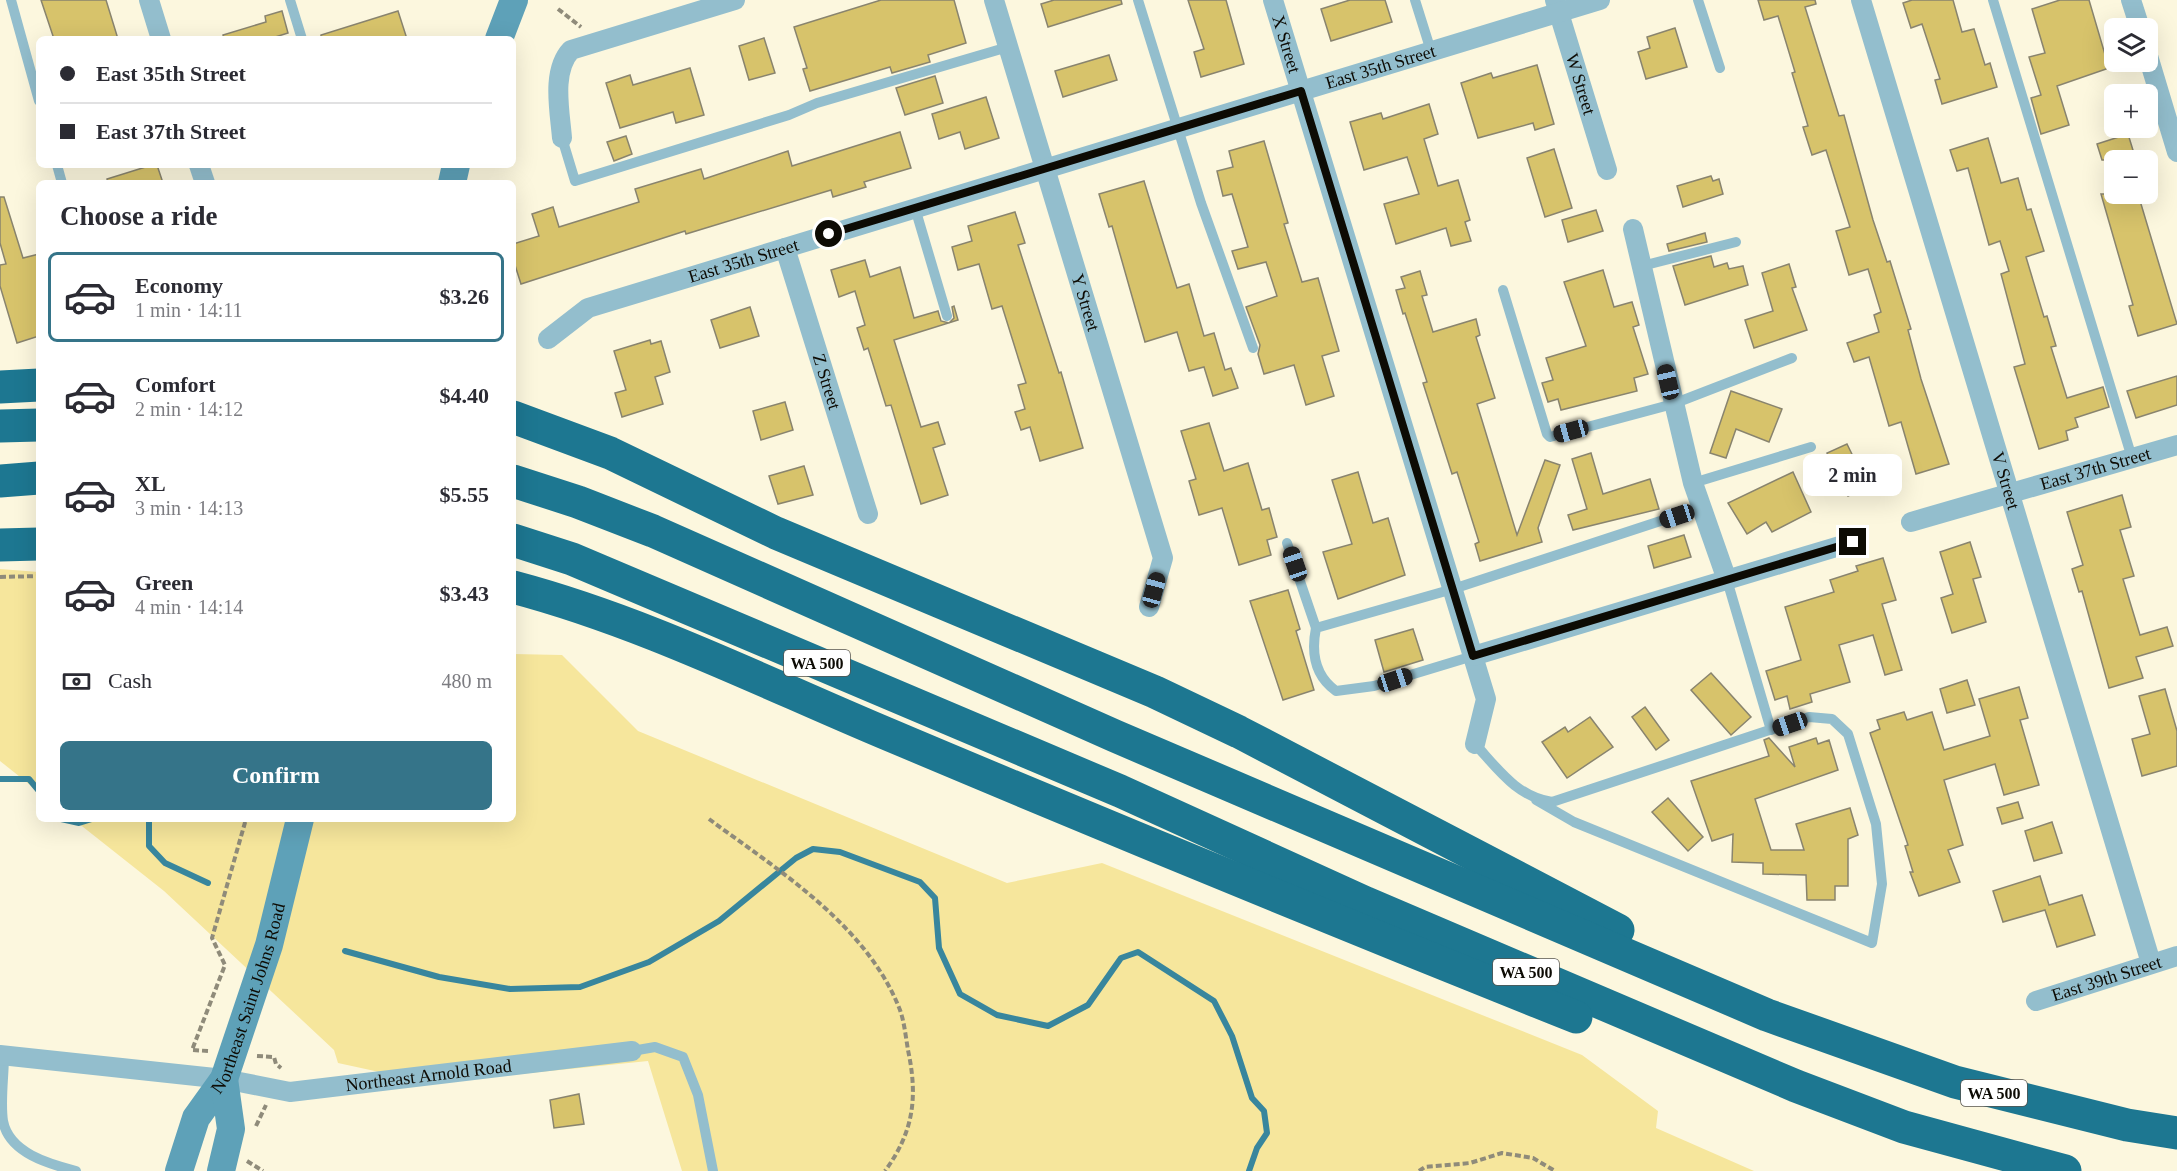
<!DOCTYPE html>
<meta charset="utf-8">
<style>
:root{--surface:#fff;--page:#f2f2f3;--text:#2b2b33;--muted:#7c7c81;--line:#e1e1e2;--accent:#357489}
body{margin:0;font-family:"Times New Roman",serif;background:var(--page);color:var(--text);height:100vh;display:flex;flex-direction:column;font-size:22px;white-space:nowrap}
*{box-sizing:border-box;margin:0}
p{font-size:20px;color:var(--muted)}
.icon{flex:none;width:33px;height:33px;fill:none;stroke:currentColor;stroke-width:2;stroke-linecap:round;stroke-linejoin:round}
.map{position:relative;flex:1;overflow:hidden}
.side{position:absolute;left:36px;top:180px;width:480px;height:642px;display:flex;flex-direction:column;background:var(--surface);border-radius:9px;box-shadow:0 6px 24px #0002}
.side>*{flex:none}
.guide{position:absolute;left:36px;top:36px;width:480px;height:132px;border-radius:9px;box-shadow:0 6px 24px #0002;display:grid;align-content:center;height:132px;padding:0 24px;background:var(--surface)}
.fabs{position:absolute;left:2104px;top:18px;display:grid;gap:12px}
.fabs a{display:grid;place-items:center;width:54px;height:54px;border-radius:9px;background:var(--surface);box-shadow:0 6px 24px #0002;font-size:30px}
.end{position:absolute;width:27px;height:27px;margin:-14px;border:8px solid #0d0b04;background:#fff;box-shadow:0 0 0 3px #fff}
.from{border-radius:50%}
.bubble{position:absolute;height:42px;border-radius:9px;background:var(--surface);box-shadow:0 6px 24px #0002;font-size:20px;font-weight:700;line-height:42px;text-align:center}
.car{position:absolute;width:18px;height:36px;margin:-18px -9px;border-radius:8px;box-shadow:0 0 4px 2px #0007;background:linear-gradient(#222 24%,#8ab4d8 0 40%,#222 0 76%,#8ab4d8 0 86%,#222 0)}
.guide b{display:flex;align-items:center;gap:21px;height:57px;font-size:22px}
.guide b+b{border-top:2px solid var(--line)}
.guide i{width:15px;height:15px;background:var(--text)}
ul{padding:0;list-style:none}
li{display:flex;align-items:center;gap:18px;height:90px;margin:0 12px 9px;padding:0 12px;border:3px solid transparent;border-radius:9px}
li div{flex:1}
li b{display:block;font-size:22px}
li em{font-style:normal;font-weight:700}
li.on{border-color:var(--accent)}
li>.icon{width:54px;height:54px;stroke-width:1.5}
h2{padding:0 24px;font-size:27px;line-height:72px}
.pay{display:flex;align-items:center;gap:15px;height:66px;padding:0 24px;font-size:22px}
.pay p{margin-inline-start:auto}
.primary-button{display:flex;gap:12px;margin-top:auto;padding:12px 24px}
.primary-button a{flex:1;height:69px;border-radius:9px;background:var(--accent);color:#fff;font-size:24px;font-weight:700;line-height:69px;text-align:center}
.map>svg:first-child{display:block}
.green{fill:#f6e69c}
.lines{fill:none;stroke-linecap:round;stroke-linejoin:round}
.stream{stroke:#38869d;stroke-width:6}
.building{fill:#d7c36b;stroke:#89846e;stroke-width:1.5}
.path{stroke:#8f8b7a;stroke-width:4;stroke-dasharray:6 3;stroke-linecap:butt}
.lane{stroke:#93becd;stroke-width:10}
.street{stroke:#93becd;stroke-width:20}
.secondary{stroke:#5ea1b8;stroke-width:28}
.highway{stroke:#1d7791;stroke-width:33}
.route{stroke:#0d0b04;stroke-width:8}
.labels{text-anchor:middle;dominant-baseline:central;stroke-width:4.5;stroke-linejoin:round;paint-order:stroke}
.shield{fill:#fff;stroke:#56544f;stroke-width:1.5}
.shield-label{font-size:16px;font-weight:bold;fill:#0d0b04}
.street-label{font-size:18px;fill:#0d0b04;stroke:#fff}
</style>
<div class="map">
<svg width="2177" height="1171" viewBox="0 0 2177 1171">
<rect width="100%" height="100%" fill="#fcf7de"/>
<g class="green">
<polygon points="0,569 39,572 39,792 0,761"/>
<polygon points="513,654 562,655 638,731 1007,883 1102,863 1582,1055 1658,1111 1656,1128 1754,1171 682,1171 648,1061 430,1083 338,1063 334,1050 164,891 73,819 513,819"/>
</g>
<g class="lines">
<g class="stream">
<polyline points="0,779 29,779 39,791"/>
<polyline points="61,819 79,823 92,819"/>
<polyline points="149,819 149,846 165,863 208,883"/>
<polyline points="345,951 439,977 510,989 580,987 649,962 719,921 796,858 813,849 840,852 920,882 935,898 939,948 960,994 997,1015 1048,1026 1088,1005 1121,958 1138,952 1214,1001 1232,1036 1252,1098 1264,1111 1267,1133 1257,1148 1249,1171"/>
</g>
</g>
<g class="building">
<polygon points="41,0 106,0 118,39 54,39"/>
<polygon points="881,0 954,0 966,43 928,55 930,62 892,73 890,67 810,91 803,69 807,68 794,27"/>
<polygon points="1054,0 1121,0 1122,4 1048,27 1041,4"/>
<polygon points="1188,0 1226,0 1244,64 1201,77 1194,52 1204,49"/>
<polygon points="1350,0 1385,0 1392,22 1331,41 1321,9"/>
<polygon points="1758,0 1815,0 1816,4 1805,7 1839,116 1844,115 1873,220 1887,262 1890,261 1911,329 1908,330 1921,379 1949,464 1916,474 1901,422 1889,426 1869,357 1854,362 1847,343 1879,332 1874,315 1881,312 1868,269 1849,275 1836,231 1850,227 1826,150 1812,155 1803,127 1808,126 1792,73 1795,72 1778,16 1764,20"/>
<polygon points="1912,0 1953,0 1962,32 1974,29 1985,65 1990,63 1997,87 1942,104 1935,80 1940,79 1922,24 1911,28 1903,3"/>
<polygon points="2060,0 2089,0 2109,68 2057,86 2069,125 2041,134 2031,98 2041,95 2029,57 2045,53 2032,9"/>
<polygon points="282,11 288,33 269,39 224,39 223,35 266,22 265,16"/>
<polygon points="398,11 407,39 321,39 321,35"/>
<polygon points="1675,28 1687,67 1646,79 1638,52 1650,48 1647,37"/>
<polygon points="764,38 775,73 749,80 739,46"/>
<polygon points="1109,55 1117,80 1063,97 1055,71"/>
<polygon points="1537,65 1554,124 1535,130 1533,123 1478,138 1461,83 1491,73 1493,78"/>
<polygon points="690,68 704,115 676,123 673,112 620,128 606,83 630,75 633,85"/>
<polygon points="935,76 943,103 905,115 896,88"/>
<polygon points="986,97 999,138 965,149 960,132 939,139 932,114"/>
<polygon points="1429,104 1438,134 1424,139 1438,186 1458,180 1470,220 1465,222 1471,241 1451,246 1446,228 1396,244 1384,204 1419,194 1407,157 1364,170 1350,122 1381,113 1383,119"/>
<polygon points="900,132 911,168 864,182 866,187 833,197 831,190 686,234 685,231 651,242 521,284 513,259 513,244 539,236 532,214 553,207 559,227 639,202 635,189 701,169 704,179 788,151 792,166"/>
<polygon points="2128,134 2136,160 2102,160 2097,144"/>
<polygon points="626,136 632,154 614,161 607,142"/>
<polygon points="1988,138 2001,183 2018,178 2027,210 2031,209 2044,251 2026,257 2044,317 2047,316 2056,346 2051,347 2067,398 2103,387 2109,407 2075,418 2078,427 2066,431 2068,440 2039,449 2014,367 2025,364 2001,274 2009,271 2000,241 1989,245 1968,168 1957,171 1950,150"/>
<polygon points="1264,141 1288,223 1284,224 1302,282 1318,278 1339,351 1322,356 1334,396 1306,405 1294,365 1264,374 1258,354 1260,345 1246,307 1277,296 1266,262 1238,269 1232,251 1248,247 1232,194 1223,196 1217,171 1233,167 1229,151"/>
<polygon points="1554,149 1572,208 1545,217 1527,158"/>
<polygon points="152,165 157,165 163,183 108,183 107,179"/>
<polygon points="1711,176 1713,181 1719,179 1723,194 1683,207 1677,186"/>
<polygon points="1144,181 1177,288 1189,284 1204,336 1214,333 1225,370 1231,368 1238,388 1213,396 1204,367 1189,371 1177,332 1145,342 1112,226 1109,227 1099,194"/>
<polygon points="2101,194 2138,194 2177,324 2138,336 2129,306 2133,305"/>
<polygon points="0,197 4,197 23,258 39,254 39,336 17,343 0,286 0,265 6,264 0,243"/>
<polygon points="1596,210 1603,231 1568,242 1562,220"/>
<polygon points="1015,212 1025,243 1018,245 1059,373 1061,372 1083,448 1040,461 1030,427 1021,430 1015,412 1025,409 1018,385 1026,383 1002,306 992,309 979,264 958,270 952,247 972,241 968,226"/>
<polygon points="1705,233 1707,242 1669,251 1667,244"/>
<polygon points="1711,256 1714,267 1727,263 1729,269 1743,266 1748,285 1685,305 1673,266"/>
<polygon points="865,260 870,277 900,267 914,318 938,311 941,321 949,323 954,318 952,307 954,306 958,320 894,340 921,427 938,422 945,444 933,448 948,495 921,504 891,405 886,406 868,348 864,350 857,328 865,325 855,291 839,297 831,270"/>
<polygon points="1789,264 1796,287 1792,288 1807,330 1754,348 1745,320 1773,311 1762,273"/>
<polygon points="1603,270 1614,307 1632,302 1639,325 1633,327 1648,374 1634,378 1637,391 1561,410 1558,399 1548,402 1542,383 1553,380 1546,358 1586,346 1564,282"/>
<polygon points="1420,271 1427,295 1422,296 1433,332 1476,319 1480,335 1476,337 1495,398 1477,404 1517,535 1545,460 1560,465 1538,528 1542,542 1480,561 1475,544 1479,542 1457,472 1452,474 1423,383 1427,382 1405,313 1403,314 1396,290 1405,288 1401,277"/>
<polygon points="750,307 759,336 720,348 711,320"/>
<polygon points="650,340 651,344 661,341 670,372 655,377 663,404 622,417 615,393 626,390 614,351"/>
<polygon points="2177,376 2177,405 2136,418 2127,391"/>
<polygon points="1731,391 1782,409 1769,442 1736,429 1726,458 1710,453"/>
<polygon points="785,402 793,430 761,440 753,411"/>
<polygon points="1209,423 1224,471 1248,463 1262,510 1269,508 1277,537 1267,540 1271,555 1239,565 1222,508 1199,515 1189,481 1196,479 1181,431"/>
<polygon points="1847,444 1868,487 1848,496 1827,453"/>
<polygon points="1591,453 1603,494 1650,479 1659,509 1573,530 1568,515 1587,509 1572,459"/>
<polygon points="804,466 813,495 778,504 769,476"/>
<polygon points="1358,472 1373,523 1388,518 1405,575 1338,599 1323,552 1352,544 1332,480"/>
<polygon points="1793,472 1811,512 1772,532 1766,522 1747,534 1728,503"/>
<polygon points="2122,495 2131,527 2120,530 2134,576 2123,579 2140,635 2167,627 2173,646 2136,657 2143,678 2109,688 2082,591 2079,592 2072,569 2083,565 2067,512"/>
<polygon points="1684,535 1691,557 1654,568 1648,546"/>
<polygon points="1970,542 1981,577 1973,579 1986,622 1952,633 1941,598 1953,594 1940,552"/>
<polygon points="1883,558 1896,600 1882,604 1902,670 1885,675 1873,635 1839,645 1850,682 1810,694 1812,702 1790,709 1787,696 1775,700 1766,671 1801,660 1785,607 1834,592 1830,580 1858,571 1856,566"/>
<polygon points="1288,590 1300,629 1296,631 1314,690 1283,700 1250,601"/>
<polygon points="1413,629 1423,660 1384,672 1375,640"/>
<polygon points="1711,673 1751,717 1731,735 1691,690"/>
<polygon points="1967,680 1975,705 1947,713 1940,689"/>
<polygon points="2019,687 2028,718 2020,720 2039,785 2004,795 1995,764 1944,780 1963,845 1948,850 1960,882 1919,896 1910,872 1913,872 1905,846 1908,845 1870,733 1880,729 1877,720 1904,712 1907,720 1932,712 1944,750 1990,736 1979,699"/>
<polygon points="2165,689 2177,731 2177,766 2142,776 2132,739 2150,734 2139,696"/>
<polygon points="1645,707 1669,740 1656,750 1632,717"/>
<polygon points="1590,717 1613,747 1567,778 1542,742 1565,727 1568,732"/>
<polygon points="1769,738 1795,767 1789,747 1816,738 1818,744 1829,740 1838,770 1755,799 1771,850 1804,850 1796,824 1850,808 1858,835 1848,839 1848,886 1835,886 1835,900 1807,900 1806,875 1763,874 1763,863 1732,862 1733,834 1712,841 1691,781 1769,756 1764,740"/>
<polygon points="1668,798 1703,837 1688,851 1652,812"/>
<polygon points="2018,802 2023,818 2002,824 1997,808"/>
<polygon points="2052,822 2062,853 2034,861 2025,831"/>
<polygon points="2040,876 2049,905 2082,895 2095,935 2057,947 2045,910 2003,922 1993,891"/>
<polygon points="579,1094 584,1124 554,1128 550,1100"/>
</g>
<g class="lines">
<g class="path">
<polyline points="558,9 581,27"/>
<polyline points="0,577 39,576"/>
<path d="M 709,819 C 779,871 867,925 900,1010 C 905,1024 906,1041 909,1055 C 918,1101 912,1134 885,1171"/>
<polyline points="208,1051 192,1050 225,965 212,938 246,819"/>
<polyline points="257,1056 274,1057 276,1064 281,1068"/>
<polyline points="256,1126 266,1105"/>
<polyline points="247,1161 263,1171"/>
<polyline points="1419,1171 1425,1167 1470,1163 1502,1153 1533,1158 1555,1171"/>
</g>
<g class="lane">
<polyline points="11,0 39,101"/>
<polyline points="290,0 302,39"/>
<polyline points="1138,0 1201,203 1253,348"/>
<polyline points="1415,0 1431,51"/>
<polyline points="1698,0 1720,68"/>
<polyline points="1993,0 2132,458"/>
<polyline points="562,138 575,181 789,115 817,103 1008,47"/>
<polyline points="57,165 62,183"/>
<polyline points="915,208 947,316"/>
<polyline points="1642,266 1736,242"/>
<polyline points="1503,290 1547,434 1550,437 1673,404 1792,358"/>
<polyline points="1693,483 1811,447"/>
<polyline points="1287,543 1316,628"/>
<polyline points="1727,580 1771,730"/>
<path d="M 1473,656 L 1374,686 L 1336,691 C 1315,676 1311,653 1316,628 L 1453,589 L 1700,508"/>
<path d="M 1475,744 C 1498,769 1517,797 1552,802 L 1809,717 L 1832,719 L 1848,734 L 1876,824 L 1882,884 L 1872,943 L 1574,822 L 1536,800"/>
<polyline points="632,1051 655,1047 683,1057 698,1095 713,1171"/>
<path d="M 4,1055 C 4,1076 0,1101 3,1121 C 9,1153 49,1164 76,1171"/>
</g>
<g class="street">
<polyline points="149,0 161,39"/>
<path id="s1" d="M 994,0 L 1163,558 L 1149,607"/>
<path id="s2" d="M 1273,0 L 1486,699 L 1475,744"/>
<path id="s3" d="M 1555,0 L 1607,170"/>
<path id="s4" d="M 1861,0 L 2151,963"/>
<polyline points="2131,0 2140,28"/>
<polyline points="2148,56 2177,152"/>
<path d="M 562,138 C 560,112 551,71 571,50 L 735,0"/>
<polyline points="199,165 205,183"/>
<polyline points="1633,229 1693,483 1727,580"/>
<path id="s5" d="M 785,248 L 868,514"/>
<path id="s6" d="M 548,339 L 588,308 L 1600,0"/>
<path id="s7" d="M 1911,522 L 2177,445"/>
<polyline points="1473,656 1853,542"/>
<path id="s8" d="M 2036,1001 L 2177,956"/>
<path id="s9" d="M 0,1055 L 224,1079 L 290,1092 L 632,1051"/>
</g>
<g class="secondary">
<polyline points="499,39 514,0"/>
<polyline points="452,183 456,165"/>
<path id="s10" d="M 179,1171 L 196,1118 L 224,1079 L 269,945 L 300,819"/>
<polyline points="221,1171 231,1129 224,1079"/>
</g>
<g class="highway">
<polyline points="0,387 39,385"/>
<polyline points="513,417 610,453 776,533 1155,692 1239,732 1618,930"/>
<polyline points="0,426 39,425"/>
<polyline points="0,481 39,478"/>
<polyline points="513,481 578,502 653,531 1115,736 1767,1015 1955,1082 2127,1125 2177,1133"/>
<polyline points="513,540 572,559 1120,791 1366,903 1796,1086 1904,1127 2065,1171"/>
<polyline points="0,545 39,544"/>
<path d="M 513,587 C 649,623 775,688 904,741 C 1127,835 1351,927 1576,1017"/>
</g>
</g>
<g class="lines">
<polyline class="route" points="829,234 1301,91 1473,656 1853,542"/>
</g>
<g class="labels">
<g class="shield">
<rect x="784" y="650" width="66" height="26" rx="4.5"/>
<rect x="1493" y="959" width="66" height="26" rx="4.5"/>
<rect x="1961" y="1080" width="66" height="26" rx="4.5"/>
</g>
<g class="shield-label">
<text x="817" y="663">WA 500</text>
<text x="1526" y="972">WA 500</text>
<text x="1994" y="1093">WA 500</text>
</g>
<g class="street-label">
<text stroke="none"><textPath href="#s2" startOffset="46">X Street</textPath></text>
<text stroke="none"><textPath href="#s6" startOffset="879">East 35th Street</textPath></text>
<text stroke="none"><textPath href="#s3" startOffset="88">W Street</textPath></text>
<text stroke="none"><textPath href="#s6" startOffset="213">East 35th Street</textPath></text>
<text stroke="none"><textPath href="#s1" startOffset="316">Y Street</textPath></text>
<text stroke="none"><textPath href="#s5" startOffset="140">Z Street</textPath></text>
<text stroke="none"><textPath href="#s7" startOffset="192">East 37th Street</textPath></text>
<text stroke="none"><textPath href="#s4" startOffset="502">V Street</textPath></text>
<text stroke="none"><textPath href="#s8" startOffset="74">East 39th Street</textPath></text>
<text stroke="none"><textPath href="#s10" startOffset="188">Northeast Saint Johns Road</textPath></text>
<text stroke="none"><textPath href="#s9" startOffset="432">Northeast Arnold Road</textPath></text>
</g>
</g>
</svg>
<div class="fabs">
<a><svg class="icon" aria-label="layers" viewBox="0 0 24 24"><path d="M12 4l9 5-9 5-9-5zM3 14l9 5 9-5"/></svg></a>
<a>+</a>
<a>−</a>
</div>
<i class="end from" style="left:829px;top:234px"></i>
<i class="end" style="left:1853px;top:542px"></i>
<div class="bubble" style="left:1803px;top:454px;width:99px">2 min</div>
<i class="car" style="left:1668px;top:382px;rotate:347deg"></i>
<i class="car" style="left:1571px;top:431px;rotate:255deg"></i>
<i class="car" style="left:1677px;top:516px;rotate:252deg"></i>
<i class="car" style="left:1295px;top:564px;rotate:341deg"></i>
<i class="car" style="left:1154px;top:590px;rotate:15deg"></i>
<i class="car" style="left:1395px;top:680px;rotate:72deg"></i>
<i class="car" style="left:1790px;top:724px;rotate:251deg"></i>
<div class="guide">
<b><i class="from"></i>East 35th Street</b>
<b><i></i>East 37th Street</b>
</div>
<section class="side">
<h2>Choose a ride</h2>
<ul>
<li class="on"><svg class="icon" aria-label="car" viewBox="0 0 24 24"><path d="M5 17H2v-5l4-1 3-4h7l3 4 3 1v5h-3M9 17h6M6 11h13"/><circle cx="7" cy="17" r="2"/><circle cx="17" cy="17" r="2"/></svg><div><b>Economy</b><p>1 min · 14:11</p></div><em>$3.26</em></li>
<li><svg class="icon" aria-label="car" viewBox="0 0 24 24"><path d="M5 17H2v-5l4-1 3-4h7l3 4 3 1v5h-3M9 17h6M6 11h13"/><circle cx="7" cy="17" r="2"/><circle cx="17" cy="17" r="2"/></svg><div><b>Comfort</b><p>2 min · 14:12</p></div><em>$4.40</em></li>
<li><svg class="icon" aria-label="car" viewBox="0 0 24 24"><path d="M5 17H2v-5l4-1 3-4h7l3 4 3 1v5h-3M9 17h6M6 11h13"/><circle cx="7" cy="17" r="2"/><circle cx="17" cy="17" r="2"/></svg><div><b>XL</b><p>3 min · 14:13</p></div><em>$5.55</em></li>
<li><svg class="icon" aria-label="car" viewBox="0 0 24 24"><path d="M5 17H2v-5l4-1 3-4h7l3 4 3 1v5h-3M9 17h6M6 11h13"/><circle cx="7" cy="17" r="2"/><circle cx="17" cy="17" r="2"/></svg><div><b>Green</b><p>4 min · 14:14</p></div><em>$3.43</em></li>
</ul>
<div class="pay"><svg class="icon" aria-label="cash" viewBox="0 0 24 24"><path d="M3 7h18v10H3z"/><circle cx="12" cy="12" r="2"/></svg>Cash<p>480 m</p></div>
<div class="primary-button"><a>Confirm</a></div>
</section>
</div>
